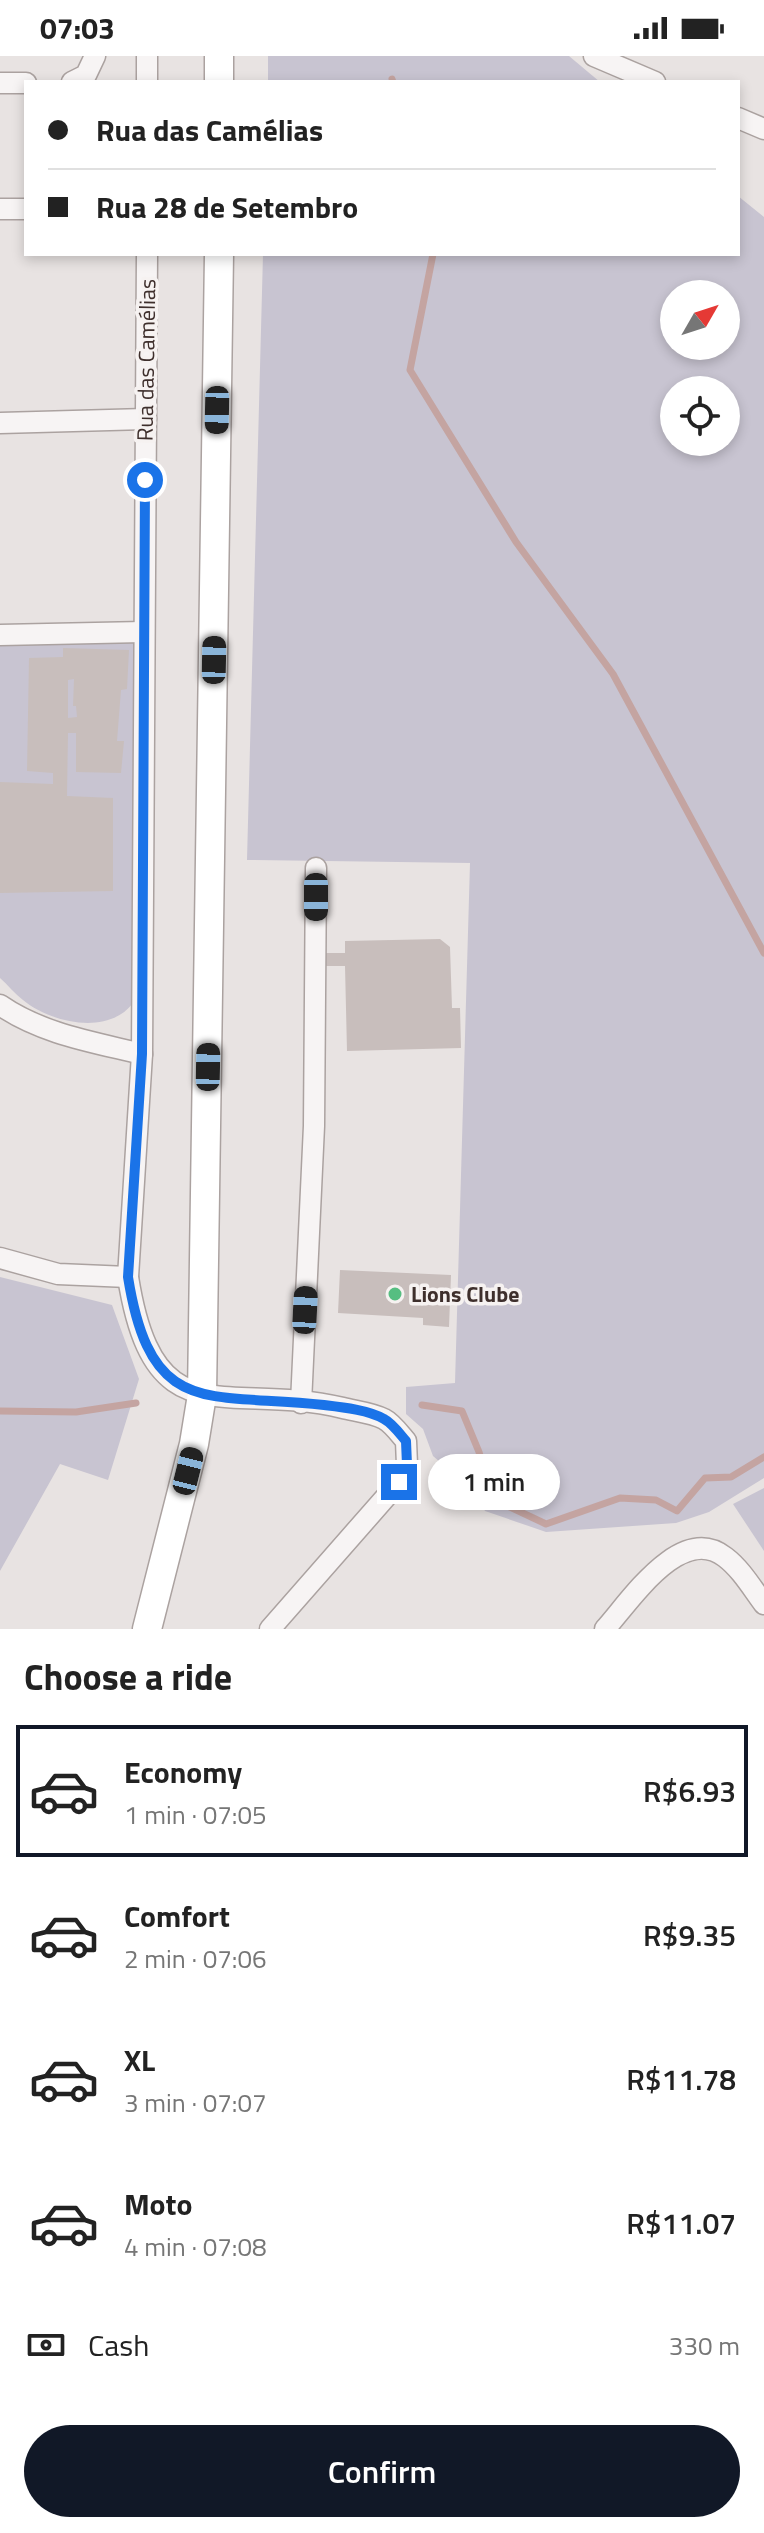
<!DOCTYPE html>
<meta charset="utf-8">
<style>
:root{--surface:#fff;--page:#f2f2f2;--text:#222;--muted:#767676;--line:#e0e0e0;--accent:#111827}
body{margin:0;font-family:"Titillium Web",sans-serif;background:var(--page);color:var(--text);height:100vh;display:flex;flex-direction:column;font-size:30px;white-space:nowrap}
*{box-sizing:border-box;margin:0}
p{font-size:26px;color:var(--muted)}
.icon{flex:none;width:44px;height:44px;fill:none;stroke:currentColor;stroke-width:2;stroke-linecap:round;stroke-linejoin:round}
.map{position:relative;height:1573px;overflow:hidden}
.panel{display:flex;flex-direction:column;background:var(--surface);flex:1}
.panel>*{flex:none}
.banner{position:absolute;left:24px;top:24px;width:716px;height:176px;border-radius:0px;box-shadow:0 4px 12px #0003;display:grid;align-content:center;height:176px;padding:0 24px;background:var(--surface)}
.needle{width:52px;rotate:51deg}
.tools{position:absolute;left:660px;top:224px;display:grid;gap:16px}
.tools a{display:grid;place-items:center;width:80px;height:80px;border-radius:50%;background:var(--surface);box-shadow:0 4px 12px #0003;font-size:40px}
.end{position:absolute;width:36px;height:36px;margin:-18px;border:10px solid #1a73e8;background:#fff;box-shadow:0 0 0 4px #fff}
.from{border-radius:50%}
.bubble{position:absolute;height:56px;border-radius:28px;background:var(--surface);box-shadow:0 4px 12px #0003;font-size:26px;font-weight:600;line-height:56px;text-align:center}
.car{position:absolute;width:24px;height:48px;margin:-24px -12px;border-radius:10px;box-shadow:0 0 6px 2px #0007;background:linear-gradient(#222 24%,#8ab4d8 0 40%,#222 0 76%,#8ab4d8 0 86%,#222 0)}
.banner b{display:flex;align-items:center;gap:28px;height:76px;font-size:30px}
.banner b+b{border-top:2px solid var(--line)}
.banner i{width:20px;height:20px;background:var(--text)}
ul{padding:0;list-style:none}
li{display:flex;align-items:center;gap:24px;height:132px;margin:0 16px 12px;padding:0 8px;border:4px solid transparent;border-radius:0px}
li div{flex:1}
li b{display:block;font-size:30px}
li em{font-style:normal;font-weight:600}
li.on{border-color:var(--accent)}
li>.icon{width:72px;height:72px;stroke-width:1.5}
h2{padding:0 24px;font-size:36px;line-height:96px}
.pay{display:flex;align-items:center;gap:20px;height:88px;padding:0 24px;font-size:30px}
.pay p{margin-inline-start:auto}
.button{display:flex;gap:16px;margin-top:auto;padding:16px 24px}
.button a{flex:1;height:92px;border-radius:48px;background:var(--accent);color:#fff;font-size:32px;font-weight:600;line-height:92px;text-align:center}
.status{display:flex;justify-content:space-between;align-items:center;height:56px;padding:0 40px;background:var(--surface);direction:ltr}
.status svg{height:22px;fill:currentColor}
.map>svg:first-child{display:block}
.green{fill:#c8c4d1;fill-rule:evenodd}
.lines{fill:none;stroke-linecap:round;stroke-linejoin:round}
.stream{stroke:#c4a4a1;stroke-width:7}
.building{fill:#c8bebc;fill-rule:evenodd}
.street-casing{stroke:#aba2a0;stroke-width:23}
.secondary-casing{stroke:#aba2a0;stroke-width:31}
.street{stroke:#f7f4f4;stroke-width:20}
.secondary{stroke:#fff;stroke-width:28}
.route{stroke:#1a73e8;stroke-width:10}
.poi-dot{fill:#56be81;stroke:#f6f2f1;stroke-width:3}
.labels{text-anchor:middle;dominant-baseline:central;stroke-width:7;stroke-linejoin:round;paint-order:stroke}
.street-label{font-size:22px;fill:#3e2f2c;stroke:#f6f2f1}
.poi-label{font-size:22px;font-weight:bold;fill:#3e2f2c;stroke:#f6f2f1;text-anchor:start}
</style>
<div class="status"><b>07:03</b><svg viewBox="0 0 49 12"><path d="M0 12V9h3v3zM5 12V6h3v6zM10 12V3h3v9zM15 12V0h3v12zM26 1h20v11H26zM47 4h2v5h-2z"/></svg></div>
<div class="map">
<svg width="764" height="1573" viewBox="0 0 764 1573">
<rect width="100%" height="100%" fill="#e8e3e2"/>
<g class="green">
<polygon points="268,0 569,0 600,26 268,26"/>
<path d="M 738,140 L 764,161 L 764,1422 L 709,1456 L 676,1467 L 546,1476 L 485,1455 L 474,1435 L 433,1400 L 423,1373 L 406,1358 L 406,1331 L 455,1327 L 470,807 L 247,804 L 263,198 L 738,198 ZM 674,238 L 726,238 L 726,290 L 674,290 ZM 674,334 L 726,334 L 726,386 L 674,386 Z"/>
<path d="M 0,583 L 133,585 L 136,589 L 133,947 C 108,980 51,967 23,944 C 15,938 8,929 0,922 Z"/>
<polygon points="0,1221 112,1249 139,1323 108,1424 60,1408 0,1515"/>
<polygon points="764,1432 764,1495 733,1448"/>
</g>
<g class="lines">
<g class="stream">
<polyline points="392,23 393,26"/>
<polyline points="433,198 410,314 516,486 613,618 764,897"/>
<polyline points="422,1349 462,1355 479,1396 493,1443 546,1468 620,1442 656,1444 677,1455 705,1422 731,1421 764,1401"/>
<polyline points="0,1355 76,1356 136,1347"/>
</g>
</g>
<g class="building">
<path d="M 63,592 L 129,594 L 127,633 L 121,634 L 117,685 L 124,685 L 121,717 L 76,716 L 76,677 L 68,677 L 67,740 L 113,742 L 113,835 L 0,837 L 0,726 L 53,728 L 53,717 L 27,715 L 29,602 L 63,601 ZM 74,623 L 73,650 L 76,650 L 77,661 L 68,662 L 68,624 Z"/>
<polygon points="440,883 450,891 452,952 460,952 461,992 347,995 345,910 323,910 322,897 345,897 345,885"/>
<polygon points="340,1214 451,1219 449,1271 423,1269 423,1262 338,1257"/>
</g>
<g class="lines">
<g class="street-casing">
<g id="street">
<polyline points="147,0 147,26"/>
<polyline points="594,0 655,26"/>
<polyline points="72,26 86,19 95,0"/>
<polyline points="0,27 26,27"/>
<polyline points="738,62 764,73"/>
<polyline points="0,153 26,153"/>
<path d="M 147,198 L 142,998 L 128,1221 C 154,1385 226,1324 343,1352 C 355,1355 373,1357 384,1363 C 392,1367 400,1378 406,1385 L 407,1409 L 399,1426 L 270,1573"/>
<polyline points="0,367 146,363"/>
<polyline points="0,579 143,576"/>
<path d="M 0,949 C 42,978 93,986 142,998"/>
<polyline points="0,1202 58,1218 128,1221"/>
<polyline points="301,1347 314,1070 316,812"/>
<path d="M 605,1573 C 631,1544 681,1467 725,1501 C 741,1513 752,1532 764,1548"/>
</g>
</g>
<g class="secondary-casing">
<g id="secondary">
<polyline points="219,0 219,26"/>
<polyline points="147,1573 194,1388 202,1339 219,198"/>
</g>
</g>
<use href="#street" class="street"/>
<use href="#secondary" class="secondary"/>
</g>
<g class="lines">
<path class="route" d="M 145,424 L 142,998 L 128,1221 C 151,1364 208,1336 324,1349 C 341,1351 369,1354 384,1363 C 392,1367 400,1378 406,1385 L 407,1409 L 399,1426"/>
</g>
<circle class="poi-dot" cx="395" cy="1238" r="8"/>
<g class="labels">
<g class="street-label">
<text transform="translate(146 304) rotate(-89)">Rua das Camélias</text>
</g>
<g class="poi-label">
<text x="411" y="1238">Lions Clube</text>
</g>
</g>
</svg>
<div class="tools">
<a><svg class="needle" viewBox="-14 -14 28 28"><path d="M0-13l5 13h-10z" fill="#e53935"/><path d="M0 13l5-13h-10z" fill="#767676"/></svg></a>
<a><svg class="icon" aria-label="locate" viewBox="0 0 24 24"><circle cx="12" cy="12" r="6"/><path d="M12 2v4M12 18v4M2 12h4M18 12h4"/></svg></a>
</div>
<i class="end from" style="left:145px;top:424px"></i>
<i class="end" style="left:399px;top:1426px"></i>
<div class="bubble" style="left:428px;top:1398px;width:132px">1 min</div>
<i class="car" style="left:217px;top:354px;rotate:181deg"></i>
<i class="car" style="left:214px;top:604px;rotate:1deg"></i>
<i class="car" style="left:316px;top:841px;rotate:180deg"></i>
<i class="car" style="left:208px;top:1011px;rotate:1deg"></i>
<i class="car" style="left:305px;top:1254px;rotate:3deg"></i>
<i class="car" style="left:188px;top:1415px;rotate:14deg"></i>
<div class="banner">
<b><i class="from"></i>Rua das Camélias</b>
<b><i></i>Rua 28 de Setembro</b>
</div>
</div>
<section class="panel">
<h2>Choose a ride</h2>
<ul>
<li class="on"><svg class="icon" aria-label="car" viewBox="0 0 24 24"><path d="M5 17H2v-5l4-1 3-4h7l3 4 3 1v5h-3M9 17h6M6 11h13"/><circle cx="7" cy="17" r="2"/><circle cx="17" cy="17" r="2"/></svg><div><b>Economy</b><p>1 min · 07:05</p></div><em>R$6.93</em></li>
<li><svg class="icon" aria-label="car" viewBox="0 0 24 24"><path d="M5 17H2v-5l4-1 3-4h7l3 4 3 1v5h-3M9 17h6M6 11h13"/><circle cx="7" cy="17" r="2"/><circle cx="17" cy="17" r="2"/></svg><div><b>Comfort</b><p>2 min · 07:06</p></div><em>R$9.35</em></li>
<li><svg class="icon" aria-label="car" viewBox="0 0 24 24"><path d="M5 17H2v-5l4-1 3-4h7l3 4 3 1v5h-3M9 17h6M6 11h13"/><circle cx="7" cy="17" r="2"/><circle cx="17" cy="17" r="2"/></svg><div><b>XL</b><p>3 min · 07:07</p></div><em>R$11.78</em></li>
<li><svg class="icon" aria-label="car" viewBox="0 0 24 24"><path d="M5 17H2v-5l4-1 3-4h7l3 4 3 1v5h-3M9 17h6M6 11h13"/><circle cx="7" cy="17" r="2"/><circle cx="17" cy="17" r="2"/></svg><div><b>Moto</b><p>4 min · 07:08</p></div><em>R$11.07</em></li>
</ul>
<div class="pay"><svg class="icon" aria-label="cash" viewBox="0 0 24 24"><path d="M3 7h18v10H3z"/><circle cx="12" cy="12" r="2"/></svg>Cash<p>330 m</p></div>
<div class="button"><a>Confirm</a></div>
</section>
